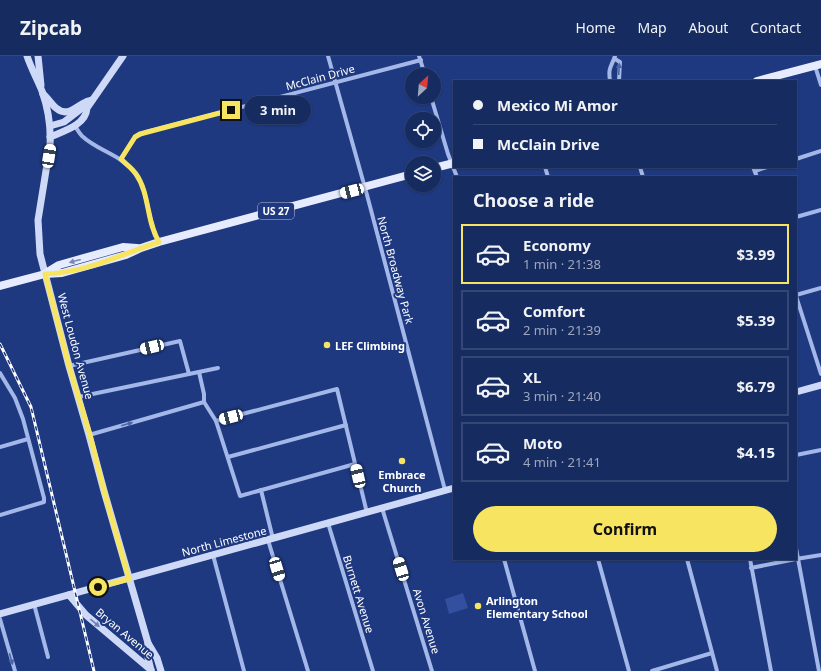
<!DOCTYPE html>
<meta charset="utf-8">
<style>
:root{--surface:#162b60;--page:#233769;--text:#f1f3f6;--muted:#9ea7bd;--line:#354775;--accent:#f7e562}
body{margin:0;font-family:"Noto Sans",sans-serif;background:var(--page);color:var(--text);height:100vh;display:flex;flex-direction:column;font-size:15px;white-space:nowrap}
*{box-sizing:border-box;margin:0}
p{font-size:13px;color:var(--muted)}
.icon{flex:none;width:22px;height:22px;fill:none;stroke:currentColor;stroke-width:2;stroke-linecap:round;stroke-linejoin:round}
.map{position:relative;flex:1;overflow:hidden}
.drawer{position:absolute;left:453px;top:120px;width:344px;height:384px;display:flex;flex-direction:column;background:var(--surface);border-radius:0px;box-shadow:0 1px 3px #0004,0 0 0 1px var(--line)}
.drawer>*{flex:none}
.guide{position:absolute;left:453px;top:24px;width:344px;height:88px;border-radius:0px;box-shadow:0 1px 3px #0004,0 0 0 1px var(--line);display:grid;align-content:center;height:88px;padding:0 20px;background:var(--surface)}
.needle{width:26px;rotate:26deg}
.fabs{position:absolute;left:405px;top:12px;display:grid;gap:8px}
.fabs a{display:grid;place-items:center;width:36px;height:36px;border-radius:50%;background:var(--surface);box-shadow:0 1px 3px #0004,0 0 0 1px var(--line);font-size:20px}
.end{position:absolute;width:18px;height:18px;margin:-9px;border:5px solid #f7e562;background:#111;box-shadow:0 0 0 2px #111}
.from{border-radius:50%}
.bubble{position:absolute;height:28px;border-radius:14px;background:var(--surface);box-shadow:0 1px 3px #0004,0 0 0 1px var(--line);font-size:13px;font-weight:700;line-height:28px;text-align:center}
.car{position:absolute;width:12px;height:24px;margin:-12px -6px;border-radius:5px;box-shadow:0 0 3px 1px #0007;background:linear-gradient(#fff 24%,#345 0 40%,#fff 0 76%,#345 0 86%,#fff 0)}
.guide b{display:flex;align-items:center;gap:14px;height:38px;font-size:15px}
.guide b+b{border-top:1px solid var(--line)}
.guide i{width:10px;height:10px;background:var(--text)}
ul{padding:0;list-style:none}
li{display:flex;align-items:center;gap:12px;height:60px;margin:0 8px 6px;padding:0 12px;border:2px solid var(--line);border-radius:0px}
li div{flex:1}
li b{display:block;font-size:15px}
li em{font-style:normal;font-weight:700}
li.on{border-color:var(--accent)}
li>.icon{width:36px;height:36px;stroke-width:1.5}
h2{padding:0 20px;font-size:18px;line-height:48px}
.button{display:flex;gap:8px;margin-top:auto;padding:8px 20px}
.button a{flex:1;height:46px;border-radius:24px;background:var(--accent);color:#111;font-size:16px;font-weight:700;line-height:46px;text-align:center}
header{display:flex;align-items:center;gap:24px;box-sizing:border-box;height:56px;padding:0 20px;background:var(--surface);border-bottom:1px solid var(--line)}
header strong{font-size:19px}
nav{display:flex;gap:22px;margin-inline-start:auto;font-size:14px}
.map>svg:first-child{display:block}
.green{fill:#32509f}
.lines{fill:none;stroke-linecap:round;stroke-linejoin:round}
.street{stroke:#a3b7e9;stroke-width:4}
.secondary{stroke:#ced9f7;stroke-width:7}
.primary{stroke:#e6ebfe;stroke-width:8}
.rail-casing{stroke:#fff;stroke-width:3}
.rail{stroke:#1e3980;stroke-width:1.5;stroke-dasharray:4.5;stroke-linecap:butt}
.oneway{fill:#4d65a5}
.oneway2{fill:#7889b9}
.oneway3{fill:#6d81b6}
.route{stroke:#f7e562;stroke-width:5}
.poi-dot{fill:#f7e562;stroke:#1e3980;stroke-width:1.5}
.labels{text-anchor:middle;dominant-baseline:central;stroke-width:4;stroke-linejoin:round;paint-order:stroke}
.shield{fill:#1e3980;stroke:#bcc4d9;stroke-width:1}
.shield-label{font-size:10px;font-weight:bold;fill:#fff}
.street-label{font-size:11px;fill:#fff;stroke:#1e3980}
.poi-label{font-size:11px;font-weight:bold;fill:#fff;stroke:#1e3980;text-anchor:start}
</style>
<header>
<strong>Zipcab</strong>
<nav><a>Home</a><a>Map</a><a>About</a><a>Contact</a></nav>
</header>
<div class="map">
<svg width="821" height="615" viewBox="0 0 821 615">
<rect width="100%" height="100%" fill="#1e3980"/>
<polygon class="green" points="463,537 468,552 449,558 445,543"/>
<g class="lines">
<g class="street">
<polyline points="328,0 367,139 445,434"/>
<polyline points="419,0 425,19"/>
<polyline points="615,3 620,6 619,25"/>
<polyline points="815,10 821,29"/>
<path d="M 610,25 C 608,11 611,12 615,0"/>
<polyline points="431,41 448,98 457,121"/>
<path d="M 75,70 C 77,73 79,77 82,80 C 98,95 120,98 135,117 C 150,136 146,165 159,186"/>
<polyline points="121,103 135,81 146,76 421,4"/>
<polyline points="796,103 821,95"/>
<polyline points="545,111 548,121"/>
<polyline points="640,111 643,121"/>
<polyline points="753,111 757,121"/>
<polyline points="755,115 767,111"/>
<polyline points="796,161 821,154"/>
<polyline points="796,239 821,232"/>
<polyline points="796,240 821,318"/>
<polyline points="69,310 180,285 189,318"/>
<polyline points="199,316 204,338 204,346 216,365"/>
<polyline points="0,317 15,342 23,363 44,442 44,446 0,459"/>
<polyline points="78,341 218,312"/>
<polyline points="89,379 204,346"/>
<polyline points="0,391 28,383"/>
<polyline points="796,399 821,394"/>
<polyline points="228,401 346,369"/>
<polyline points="355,408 240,440 216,365 337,333 367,457"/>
<polyline points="261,434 273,483"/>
<polyline points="382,452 432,615"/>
<polyline points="328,467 373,615"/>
<polyline points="268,484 308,615"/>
<polyline points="796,492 819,615"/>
<polyline points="213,499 244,615"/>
<polyline points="504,503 535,615"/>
<polyline points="598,503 629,615"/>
<polyline points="687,503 717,615"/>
<polyline points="750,503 771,615"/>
<polyline points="796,503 821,499"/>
<polyline points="751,512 796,503"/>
<polyline points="34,548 48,601"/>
<polyline points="0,563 15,615"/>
<polyline points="652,615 712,597"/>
</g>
<g class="secondary">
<path d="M 27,0 C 31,12 37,23 42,35 C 48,52 51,72 50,90 L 38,164 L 40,198 L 69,310 L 89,379 L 104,435 L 148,587 L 157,602 L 161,615"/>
<polyline points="38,0 41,29"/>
<path d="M 43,38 C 48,42 51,48 56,52 C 68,62 76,50 86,46 C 88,45 90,45 92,44"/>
<polyline points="50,70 64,66 81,53"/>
<path d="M 50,81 C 64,75 86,69 87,52 L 123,0"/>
<polyline points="796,336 821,329"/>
<polyline points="69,539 86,559 151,614"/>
<polyline points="0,558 454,432"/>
<polyline points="148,587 148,602 151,614"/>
</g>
<g class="primary">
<polyline points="757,25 821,8"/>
<polyline points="434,112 454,107"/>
<polyline points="46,217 59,209 123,191 137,192"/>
<polyline points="0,230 45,218 62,217 126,199 141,192 159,186 412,118"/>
</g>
<g class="rail-casing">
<polyline id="rail" points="0,288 31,351 94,615"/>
</g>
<use href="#rail" class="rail"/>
</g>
<defs><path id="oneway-solid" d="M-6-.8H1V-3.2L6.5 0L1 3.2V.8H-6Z"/></defs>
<g class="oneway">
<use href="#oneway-solid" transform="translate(619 13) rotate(-87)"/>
<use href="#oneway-solid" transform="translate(127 368) rotate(-16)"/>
<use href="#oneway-solid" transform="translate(11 603) rotate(74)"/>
</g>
<use class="oneway2" href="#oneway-solid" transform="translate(75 205) rotate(165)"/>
<use class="oneway3" href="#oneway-solid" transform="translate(95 567) rotate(40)"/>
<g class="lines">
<path class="route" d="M 98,531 L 129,523 L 104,435 L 90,379 L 69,310 L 45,218 C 85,217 122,198 159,186 C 146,165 150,138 136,118 C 132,112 126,108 121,103 L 135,81 L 140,78 L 231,54"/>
</g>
<g class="poi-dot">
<circle cx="327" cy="289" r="4"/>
<circle cx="402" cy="405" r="4"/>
<circle cx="478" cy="550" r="4"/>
</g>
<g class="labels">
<rect class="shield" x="258" y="147" width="36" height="16" rx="3"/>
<g class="shield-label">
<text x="276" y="155">US 27</text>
</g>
<g class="street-label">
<text transform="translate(320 21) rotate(-15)">McClain Drive</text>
<text transform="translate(396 214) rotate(75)">North Broadway Park</text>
<text transform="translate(76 290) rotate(75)">West Loudon Avenue</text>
<text transform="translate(224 485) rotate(-15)">North Limestone</text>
<text transform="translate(359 538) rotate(73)">Burnett Avenue</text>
<text transform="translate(427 565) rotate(73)">Avon Avenue</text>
<text transform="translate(125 577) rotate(40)">Bryan Avenue</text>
</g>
<g class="poi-label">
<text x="335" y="289">LEF Climbing</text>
<text x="402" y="418" text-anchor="middle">Embrace<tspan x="402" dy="13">Church</tspan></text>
<text x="486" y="544">Arlington<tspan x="486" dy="13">Elementary School</tspan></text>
</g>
</g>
</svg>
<div class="fabs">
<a><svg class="needle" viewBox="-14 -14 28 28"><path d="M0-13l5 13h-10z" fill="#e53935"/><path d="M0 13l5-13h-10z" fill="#9ea7bd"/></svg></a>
<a><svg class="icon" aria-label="locate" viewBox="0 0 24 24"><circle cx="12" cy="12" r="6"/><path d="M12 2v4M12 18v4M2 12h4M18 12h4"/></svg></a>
<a><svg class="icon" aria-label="layers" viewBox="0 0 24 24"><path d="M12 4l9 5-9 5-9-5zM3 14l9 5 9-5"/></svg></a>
</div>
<i class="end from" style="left:98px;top:531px"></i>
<i class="end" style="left:231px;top:54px"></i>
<div class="bubble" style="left:245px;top:40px;width:66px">3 min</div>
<i class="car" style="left:49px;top:100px;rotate:9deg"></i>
<i class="car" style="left:352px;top:135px;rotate:255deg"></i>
<i class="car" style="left:152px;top:291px;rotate:257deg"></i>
<i class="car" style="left:231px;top:361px;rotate:255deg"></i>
<i class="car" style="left:358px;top:420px;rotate:347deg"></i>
<i class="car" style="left:277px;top:513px;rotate:163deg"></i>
<i class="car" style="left:401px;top:513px;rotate:343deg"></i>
<div class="guide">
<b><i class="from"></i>Mexico Mi Amor</b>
<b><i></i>McClain Drive</b>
</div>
<section class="drawer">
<h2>Choose a ride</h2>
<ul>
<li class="on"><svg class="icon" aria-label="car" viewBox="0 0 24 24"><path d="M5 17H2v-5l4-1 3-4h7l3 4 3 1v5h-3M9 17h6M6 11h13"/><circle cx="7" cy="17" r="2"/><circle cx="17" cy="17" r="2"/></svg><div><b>Economy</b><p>1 min · 21:38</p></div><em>$3.99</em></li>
<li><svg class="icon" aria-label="car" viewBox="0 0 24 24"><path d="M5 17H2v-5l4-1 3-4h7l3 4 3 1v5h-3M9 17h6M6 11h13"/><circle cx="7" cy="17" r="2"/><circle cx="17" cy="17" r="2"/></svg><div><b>Comfort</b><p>2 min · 21:39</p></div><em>$5.39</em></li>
<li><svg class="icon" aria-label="car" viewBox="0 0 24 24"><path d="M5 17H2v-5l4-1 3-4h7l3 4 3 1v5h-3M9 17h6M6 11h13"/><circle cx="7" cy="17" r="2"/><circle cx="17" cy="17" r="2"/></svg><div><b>XL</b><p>3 min · 21:40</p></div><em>$6.79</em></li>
<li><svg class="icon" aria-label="car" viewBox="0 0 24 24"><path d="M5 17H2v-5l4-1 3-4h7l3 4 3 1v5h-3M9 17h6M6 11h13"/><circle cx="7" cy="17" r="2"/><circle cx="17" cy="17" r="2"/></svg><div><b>Moto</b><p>4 min · 21:41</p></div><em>$4.15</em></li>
</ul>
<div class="button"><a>Confirm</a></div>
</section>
</div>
